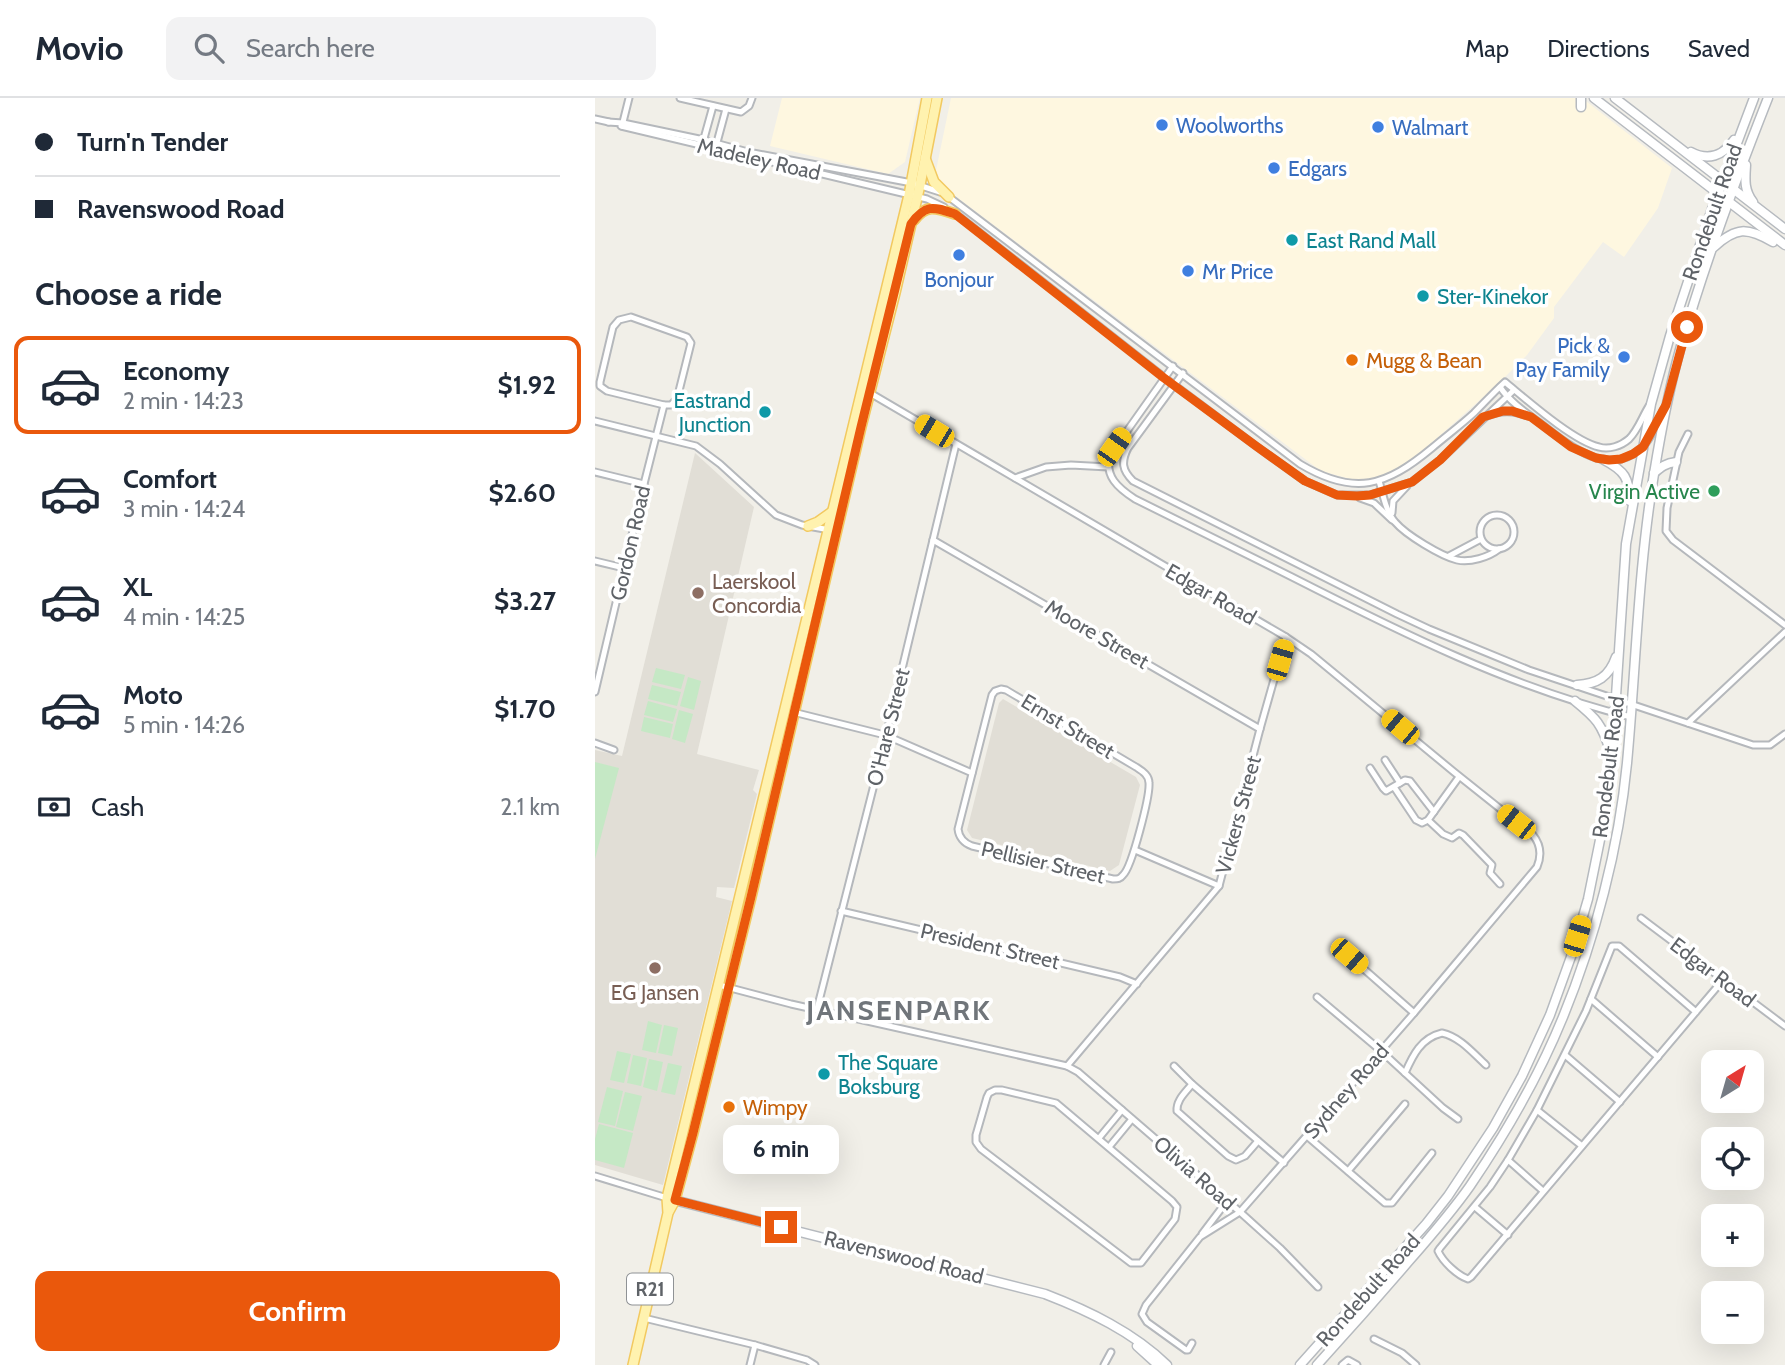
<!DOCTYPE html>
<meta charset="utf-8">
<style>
:root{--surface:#fff;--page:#f2f2f3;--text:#1f2937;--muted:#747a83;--line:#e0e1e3;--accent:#ea580c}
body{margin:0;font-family:Cabin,sans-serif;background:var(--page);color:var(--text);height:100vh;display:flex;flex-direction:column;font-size:26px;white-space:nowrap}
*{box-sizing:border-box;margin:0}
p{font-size:23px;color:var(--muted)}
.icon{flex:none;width:38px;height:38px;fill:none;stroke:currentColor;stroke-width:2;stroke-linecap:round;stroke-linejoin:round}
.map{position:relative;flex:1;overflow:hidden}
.drawer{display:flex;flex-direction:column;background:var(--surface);width:595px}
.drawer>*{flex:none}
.guide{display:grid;align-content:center;height:154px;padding:0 35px;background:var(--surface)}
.needle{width:46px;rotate:37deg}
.tools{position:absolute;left:1106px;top:952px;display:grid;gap:14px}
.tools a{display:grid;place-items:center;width:63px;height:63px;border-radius:14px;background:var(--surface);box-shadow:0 7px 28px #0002;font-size:35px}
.end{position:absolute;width:32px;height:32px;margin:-16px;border:9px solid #ea580c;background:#fff;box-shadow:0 0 0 4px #fff}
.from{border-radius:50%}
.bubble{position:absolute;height:49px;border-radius:14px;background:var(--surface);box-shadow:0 7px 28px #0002;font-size:23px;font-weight:800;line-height:49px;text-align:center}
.car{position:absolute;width:21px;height:42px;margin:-21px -10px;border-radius:9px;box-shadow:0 0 5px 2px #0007;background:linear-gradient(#f5c518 24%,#345 0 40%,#f5c518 0 76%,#345 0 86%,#f5c518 0)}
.guide b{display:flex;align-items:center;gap:24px;height:66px;font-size:26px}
.guide b+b{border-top:2px solid var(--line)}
.guide i{width:18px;height:18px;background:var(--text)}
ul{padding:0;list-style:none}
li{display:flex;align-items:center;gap:21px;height:98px;margin:0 14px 10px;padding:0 21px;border:4px solid transparent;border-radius:14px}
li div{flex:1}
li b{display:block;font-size:26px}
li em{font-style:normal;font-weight:800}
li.current{border-color:var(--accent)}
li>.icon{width:63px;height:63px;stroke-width:1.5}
h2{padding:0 35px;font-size:32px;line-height:84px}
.pay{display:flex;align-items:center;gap:18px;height:77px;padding:0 35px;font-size:26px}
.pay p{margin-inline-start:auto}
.action{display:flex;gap:14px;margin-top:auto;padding:14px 35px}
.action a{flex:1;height:80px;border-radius:14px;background:var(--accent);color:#fff;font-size:28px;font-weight:800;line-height:80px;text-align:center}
header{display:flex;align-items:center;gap:42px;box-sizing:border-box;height:98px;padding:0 35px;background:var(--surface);border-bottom:2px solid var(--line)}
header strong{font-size:33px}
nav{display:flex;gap:38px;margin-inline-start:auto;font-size:24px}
.search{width:490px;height:63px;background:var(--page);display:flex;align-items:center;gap:18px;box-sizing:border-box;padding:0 24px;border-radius:14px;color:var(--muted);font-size:26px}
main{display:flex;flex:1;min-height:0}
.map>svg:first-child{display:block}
.commercial{fill:#fef7e0}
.education{fill:#e1ded6}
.green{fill:#c5e8c5}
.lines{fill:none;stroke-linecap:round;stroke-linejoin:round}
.street-casing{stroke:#b5b8bc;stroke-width:9}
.secondary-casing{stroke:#b6babf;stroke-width:11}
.primary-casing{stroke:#f2c960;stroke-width:12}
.street{stroke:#fff;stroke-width:5}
.secondary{stroke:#fff;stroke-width:8}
.primary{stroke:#fff2af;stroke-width:9}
.route{stroke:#ea580c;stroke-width:9}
.shop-dot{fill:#3f7fe0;stroke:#fff;stroke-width:2.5}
.culture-dot{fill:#0f9aa8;stroke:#fff;stroke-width:2.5}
.food-dot{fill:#e8710a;stroke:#fff;stroke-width:2.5}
.leisure-dot{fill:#2e9e5b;stroke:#fff;stroke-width:2.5}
.education-dot{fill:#8d6e63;stroke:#fff;stroke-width:2.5}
.labels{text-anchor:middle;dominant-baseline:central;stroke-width:7;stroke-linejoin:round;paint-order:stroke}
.shield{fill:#fff;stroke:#8f9295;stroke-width:2}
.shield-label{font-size:19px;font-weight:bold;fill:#5f6368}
.shop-label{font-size:21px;fill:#366cbe;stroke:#fff;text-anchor:start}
.street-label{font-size:21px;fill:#5f6368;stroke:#fff}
.culture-label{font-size:21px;fill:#0d838f;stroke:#fff;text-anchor:start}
.food-label{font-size:21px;fill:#c56008;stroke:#fff;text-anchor:start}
.leisure-label{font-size:21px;fill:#27864d;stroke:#fff;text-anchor:end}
.education-label{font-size:21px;fill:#785e54;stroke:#fff;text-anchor:start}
.district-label{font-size:28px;font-weight:bold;letter-spacing:2px;fill:#70757a;stroke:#fff}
</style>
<header>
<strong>Movio</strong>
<div class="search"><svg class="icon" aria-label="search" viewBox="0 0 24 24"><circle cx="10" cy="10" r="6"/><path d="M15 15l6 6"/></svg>Search here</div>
<nav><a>Map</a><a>Directions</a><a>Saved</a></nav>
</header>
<main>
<section class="drawer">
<div class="guide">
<b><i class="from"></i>Turn'n Tender</b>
<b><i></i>Ravenswood Road</b>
</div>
<h2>Choose a ride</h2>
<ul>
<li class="current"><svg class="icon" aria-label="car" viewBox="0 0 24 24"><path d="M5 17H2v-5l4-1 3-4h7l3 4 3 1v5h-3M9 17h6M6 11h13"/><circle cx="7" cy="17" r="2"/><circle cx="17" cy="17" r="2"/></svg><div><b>Economy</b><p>2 min · 14:23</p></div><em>$1.92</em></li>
<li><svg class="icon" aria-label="car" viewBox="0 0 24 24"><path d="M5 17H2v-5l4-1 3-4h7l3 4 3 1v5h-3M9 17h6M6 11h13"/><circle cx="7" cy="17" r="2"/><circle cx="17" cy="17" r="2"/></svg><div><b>Comfort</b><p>3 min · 14:24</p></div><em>$2.60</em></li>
<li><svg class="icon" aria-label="car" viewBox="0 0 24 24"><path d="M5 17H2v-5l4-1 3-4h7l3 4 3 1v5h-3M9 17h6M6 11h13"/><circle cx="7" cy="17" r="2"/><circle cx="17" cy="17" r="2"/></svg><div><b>XL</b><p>4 min · 14:25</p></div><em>$3.27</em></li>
<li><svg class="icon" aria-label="car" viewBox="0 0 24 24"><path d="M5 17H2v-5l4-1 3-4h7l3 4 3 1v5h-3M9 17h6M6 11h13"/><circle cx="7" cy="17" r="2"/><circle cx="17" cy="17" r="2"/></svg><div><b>Moto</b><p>5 min · 14:26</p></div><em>$1.70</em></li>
</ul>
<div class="pay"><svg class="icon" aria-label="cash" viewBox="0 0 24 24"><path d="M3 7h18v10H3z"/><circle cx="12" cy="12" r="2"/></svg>Cash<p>2.1 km</p></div>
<div class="action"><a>Confirm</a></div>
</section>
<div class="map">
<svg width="1190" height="1267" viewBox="0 0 1190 1267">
<rect width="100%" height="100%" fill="#f1efe8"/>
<g class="commercial">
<polygon points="187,0 325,0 310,64 293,76 175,48"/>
<polygon points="356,0 987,0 1077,70 1063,110 1029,159 1008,144 959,209 959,220 932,257 903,286 815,364 783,380 759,382 726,373 339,82"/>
</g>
<g class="education">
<polygon points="100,355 159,409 102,656 164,672 158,692 162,696 139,790 122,789 121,799 137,803 68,1087 0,1067 0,652 27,658"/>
<polygon points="408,601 541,679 545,687 524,767 515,773 377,740 372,732 404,605"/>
</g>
<g class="green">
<polygon points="61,570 90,577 86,591 57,584"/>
<polygon points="93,579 106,583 99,612 85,608"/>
<polygon points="57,587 86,594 82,608 53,601"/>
<polygon points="53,603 82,611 78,624 49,617"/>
<polygon points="84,612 98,616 90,645 77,641"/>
<polygon points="49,619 78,626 75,640 46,633"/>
<polygon points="0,664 24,670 0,761"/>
<polygon points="53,923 67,927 61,955 47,952"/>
<polygon points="69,927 83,930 77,958 63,955"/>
<polygon points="22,953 36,956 29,985 15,982"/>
<polygon points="38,957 52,960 46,988 32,985"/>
<polygon points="54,961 68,964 62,993 48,989"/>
<polygon points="73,965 87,968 80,997 66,994"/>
<polygon points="12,989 28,993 20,1028 3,1024"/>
<polygon points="30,994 47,998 38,1033 21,1029"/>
<polygon points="4,1026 38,1035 29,1070 0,1062 0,1041"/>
</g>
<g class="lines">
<g class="street-casing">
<g id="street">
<polyline points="85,0 146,14 154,8 157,0"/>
<polyline points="0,21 14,24"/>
<polyline points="13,24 28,25 109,42 153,54 317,85 345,94"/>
<polyline points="26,28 332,101 349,109"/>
<polyline points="27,28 34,0"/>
<polyline points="108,44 118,8"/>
<polyline points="121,48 131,11"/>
<path d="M 354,99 L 705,366 C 760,399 791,388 837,350 C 851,338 866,327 879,315 C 889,305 899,294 910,284 C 932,302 978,343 1004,349 C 1014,352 1026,348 1034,341 C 1043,332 1047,319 1054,308"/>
<polyline points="361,116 570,280 661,348 710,383 742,397 775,397 817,384 845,362 919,292"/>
<polygon points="36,219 92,239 96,245 82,301 76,307 69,307 12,293 5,288 5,284 18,229 24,222"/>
<path d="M 578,268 L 515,357 C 509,378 523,390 540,401 C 592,427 645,453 697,479 C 805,534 917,590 1036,619"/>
<path d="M 588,275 L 533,350 C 526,364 527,372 538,383 L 802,516 L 834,531 L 934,572 L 1158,647 L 1175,647 L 1190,636"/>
<path d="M 905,289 C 915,304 930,314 945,325 C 972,346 1013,381 1046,350 C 1055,343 1063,323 1068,312"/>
<path d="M 275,295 L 691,539 L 716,556 L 859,674 L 938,737 C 946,747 947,757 942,769 L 819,915 L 645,1114 L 605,1139 L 551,1207 L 547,1216 L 552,1224 L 591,1252 L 593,1252 L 597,1245"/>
<path d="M 892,318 C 907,312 918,313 933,318"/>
<polyline points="0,323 101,348 125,366 181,417 207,427 235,432"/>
<polyline points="1093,336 1084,354 1072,410 1071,433 1078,442 1190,527"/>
<polyline points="0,374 49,386"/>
<polyline points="420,380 451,369 476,367 513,369"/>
<path d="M 784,383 C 788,396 791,414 800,424 C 811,437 846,458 862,462 C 875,465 894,459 904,451"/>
<polyline points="765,400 779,405 797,422"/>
<polyline points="797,415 798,403 812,388"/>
<circle cx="902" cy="434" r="17"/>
<polyline points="338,442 665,631"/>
<polyline points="854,458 886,441"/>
<polyline points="0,463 29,470"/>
<path d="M 406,591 L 411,592 L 541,669 C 547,673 554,677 554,685 C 555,698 537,769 528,777 C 525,781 523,781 518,781 L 377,748 C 369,745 364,740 363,731 L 397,597 L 400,593 Z"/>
<polyline points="0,594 49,386 69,307"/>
<polyline points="198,614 290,637 377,675"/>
<polyline points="1093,625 1190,534"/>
<polyline points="0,645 19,652"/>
<polyline points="790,662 805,685"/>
<polyline points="775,670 788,690 791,693 810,682 815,683 839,714"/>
<polyline points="799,689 821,722 827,725 833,722 864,679"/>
<polyline points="833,722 848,736 857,740 864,735 868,737 897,767 895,775 905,786"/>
<polyline points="540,752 624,788"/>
<polyline points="246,813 525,879 542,886"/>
<polyline points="1046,820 1190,928"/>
<polyline points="754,858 819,915"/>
<polyline points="124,887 196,906 472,968 483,974 645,1114 685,1150 723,1189"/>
<polyline points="722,899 785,952 848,1010 863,1021"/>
<polyline points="996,901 1063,959"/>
<polyline points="222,911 284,667 361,346"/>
<path d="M 1101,914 L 1024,848 L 1017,848 L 991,913 L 942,1012 L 913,1062 L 895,1089 L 845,1150 L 843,1153 C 848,1164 862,1177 873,1181 L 876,1179 L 1128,882"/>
<polyline points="970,957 1025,1004"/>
<polyline points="472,968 624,788 665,631 691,539"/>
<polyline points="579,968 597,986 689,1065"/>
<path d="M 810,975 C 818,957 826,940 847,935 C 865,939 878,955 891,967"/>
<path d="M 597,986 C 591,994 581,1002 582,1013 L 633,1058 L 641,1062 L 650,1058 L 663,1043"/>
<polygon points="400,992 407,992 461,1005 577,1103 582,1109 580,1121 546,1165 536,1165 386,1051 381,1044 381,1037 392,999 394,995"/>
<polyline points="942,1012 987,1048"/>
<polyline points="712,1038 790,1105 797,1105 837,1055"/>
<polyline points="504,1040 527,1012"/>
<polyline points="514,1049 537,1021"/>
<polyline points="913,1062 948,1093"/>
<polyline points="753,1073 810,1006"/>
<polyline points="0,1078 72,1100"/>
<polyline points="880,1109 913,1137"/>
<polyline points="607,1136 632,1103"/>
<polyline points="49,1220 160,1247 212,1262 220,1267"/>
<polyline points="779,1241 807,1255 821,1267"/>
<polyline points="155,1267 160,1247"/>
<polyline points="509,1267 516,1254"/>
<polyline points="747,1267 753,1262 762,1267"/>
</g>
</g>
<g class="secondary-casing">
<g id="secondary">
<polyline points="986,0 986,9"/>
<polyline points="999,0 1190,147"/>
<polyline points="1020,0 1190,131"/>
<path d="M 1096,54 C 1113,63 1128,58 1139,42"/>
<path d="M 1151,67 C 1150,82 1149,92 1158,104"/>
<path d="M 1119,149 C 1141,129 1152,129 1178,144"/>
<path d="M 1009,362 C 1030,373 1034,380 1035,403"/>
<path d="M 1059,375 C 1066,369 1071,365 1081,364"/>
<path d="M 982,587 C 1002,586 1014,579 1021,559"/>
<path d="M 980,603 C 1001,620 1007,626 1015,653"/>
<path d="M 75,1101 L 450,1196 C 494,1213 538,1234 572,1267"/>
<polyline points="542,1248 563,1267"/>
<polyline points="705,1267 831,1126 853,1098 898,1030 927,978 955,917 977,856 993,801 1007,732 1017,659 1031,446 1056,306 1075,238 1116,114 1159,0"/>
<path d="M 722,1267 C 753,1233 784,1198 814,1163 C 835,1139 856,1115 875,1088 C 911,1035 944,978 968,919 C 1000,841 1024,749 1032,665 C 1041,569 1043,472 1059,376 C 1066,333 1074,290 1086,248 C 1110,164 1141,81 1173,0"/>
</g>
</g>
<g class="primary-casing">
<g id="primary">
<polyline points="330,60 339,84 354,99"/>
<path d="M 319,122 C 332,105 342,110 360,116"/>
<polyline points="213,428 223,424 237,414"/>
<polyline points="74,1113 80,1102 98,1035 156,799 266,329 300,195 325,87 342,0"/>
<polyline points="38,1267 73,1115 72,1100 314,97 332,0"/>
</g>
</g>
<use href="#street" class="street"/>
<use href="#secondary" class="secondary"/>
<use href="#primary" class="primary"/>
</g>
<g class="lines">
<path class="route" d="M 186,1129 L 80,1102 L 98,1035 L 156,799 L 266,329 L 316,126 C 331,105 339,109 360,116 L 569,280 L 661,348 L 710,383 L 742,397 L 762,398 L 775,397 L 817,384 L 845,362 L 888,319 L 908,313 L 917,313 L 936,319 L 976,349 L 1001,360 L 1014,362 L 1026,361 L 1038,356 L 1048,349 L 1071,307 L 1092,229"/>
</g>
<g class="shop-dot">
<circle cx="567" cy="27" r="7"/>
<circle cx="783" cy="29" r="7"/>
<circle cx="679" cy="70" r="7"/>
<circle cx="364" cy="157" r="7"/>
<circle cx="593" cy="173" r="7"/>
<circle cx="1029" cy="259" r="7"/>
</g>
<g class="culture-dot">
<circle cx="697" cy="142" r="7"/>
<circle cx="828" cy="198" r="7"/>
<circle cx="170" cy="314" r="7"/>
<circle cx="229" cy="976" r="7"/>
</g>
<g class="food-dot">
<circle cx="757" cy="262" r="7"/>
<circle cx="134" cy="1009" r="7"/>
</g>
<circle class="leisure-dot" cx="1119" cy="393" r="7"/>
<g class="education-dot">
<circle cx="103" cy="495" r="7"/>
<circle cx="60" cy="870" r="7"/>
</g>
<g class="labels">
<rect class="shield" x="32" y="1175.5" width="46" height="31" rx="5"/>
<g class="shield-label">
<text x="55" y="1191">R21</text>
</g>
<g class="shop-label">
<text x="581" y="27">Woolworths</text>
<text x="797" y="29">Walmart</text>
<text x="693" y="70">Edgars</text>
<text x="607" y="173">Mr Price</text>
<text x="364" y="181" text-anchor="middle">Bonjour</text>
<text x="1015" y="247" text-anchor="end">Pick &amp;<tspan x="1015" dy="24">Pay Family</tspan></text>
</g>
<g class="street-label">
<text transform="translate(164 61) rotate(13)">Madeley Road</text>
<text transform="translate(1117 114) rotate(-71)">Rondebult Road</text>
<text transform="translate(35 445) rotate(-77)">Gordon Road</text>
<text transform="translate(616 496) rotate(30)">Edgar Road</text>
<text transform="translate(502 536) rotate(30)">Moore Street</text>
<text transform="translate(473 628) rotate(31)">Ernst Street</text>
<text transform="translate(293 629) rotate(-76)">O'Hare Street</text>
<text transform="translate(1013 669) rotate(-83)">Rondebult Road</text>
<text transform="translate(643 717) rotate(-75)">Vickers Street</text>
<text transform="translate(448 764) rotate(13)">Pellisier Street</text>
<text transform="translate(395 848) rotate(13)">President Street</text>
<text transform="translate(1118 874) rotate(37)">Edgar Road</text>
<text transform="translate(751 993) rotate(-49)">Sydney Road</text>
<text transform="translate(600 1075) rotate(41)">Olivia Road</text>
<text transform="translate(309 1159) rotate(14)">Ravenswood Road</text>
<text transform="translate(773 1192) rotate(-48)">Rondebult Road</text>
</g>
<g class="culture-label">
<text x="711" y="142">East Rand Mall</text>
<text x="842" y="198">Ster-Kinekor</text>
<text x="156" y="302" text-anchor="end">Eastrand<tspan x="156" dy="24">Junction</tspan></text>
<text x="243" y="964">The Square<tspan x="243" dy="24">Boksburg</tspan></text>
</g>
<g class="food-label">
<text x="771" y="262">Mugg &amp; Bean</text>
<text x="148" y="1009">Wimpy</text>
</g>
<g class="leisure-label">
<text x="1105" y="393">Virgin Active</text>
</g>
<g class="education-label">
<text x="117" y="483">Laerskool<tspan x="117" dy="24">Concordia</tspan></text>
<text x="60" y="894" text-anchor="middle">EG Jansen</text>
</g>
<g class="district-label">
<text x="304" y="912">JANSENPARK</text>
</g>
</g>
</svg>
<div class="tools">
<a><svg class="needle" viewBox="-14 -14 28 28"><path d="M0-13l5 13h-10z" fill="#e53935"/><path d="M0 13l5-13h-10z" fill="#747a83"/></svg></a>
<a><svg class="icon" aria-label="locate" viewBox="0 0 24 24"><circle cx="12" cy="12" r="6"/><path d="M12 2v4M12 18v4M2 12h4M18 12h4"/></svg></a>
<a>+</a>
<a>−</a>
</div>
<i class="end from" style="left:1092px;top:229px"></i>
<i class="end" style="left:186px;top:1129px"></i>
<div class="bubble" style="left:128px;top:1027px;width:116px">6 min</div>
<i class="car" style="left:339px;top:333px;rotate:301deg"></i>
<i class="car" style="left:519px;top:349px;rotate:35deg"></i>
<i class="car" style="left:685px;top:562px;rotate:16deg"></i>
<i class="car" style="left:805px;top:629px;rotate:310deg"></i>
<i class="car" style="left:921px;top:724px;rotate:308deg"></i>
<i class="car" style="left:982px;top:838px;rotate:17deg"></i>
<i class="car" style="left:754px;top:858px;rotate:131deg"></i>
</div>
</main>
